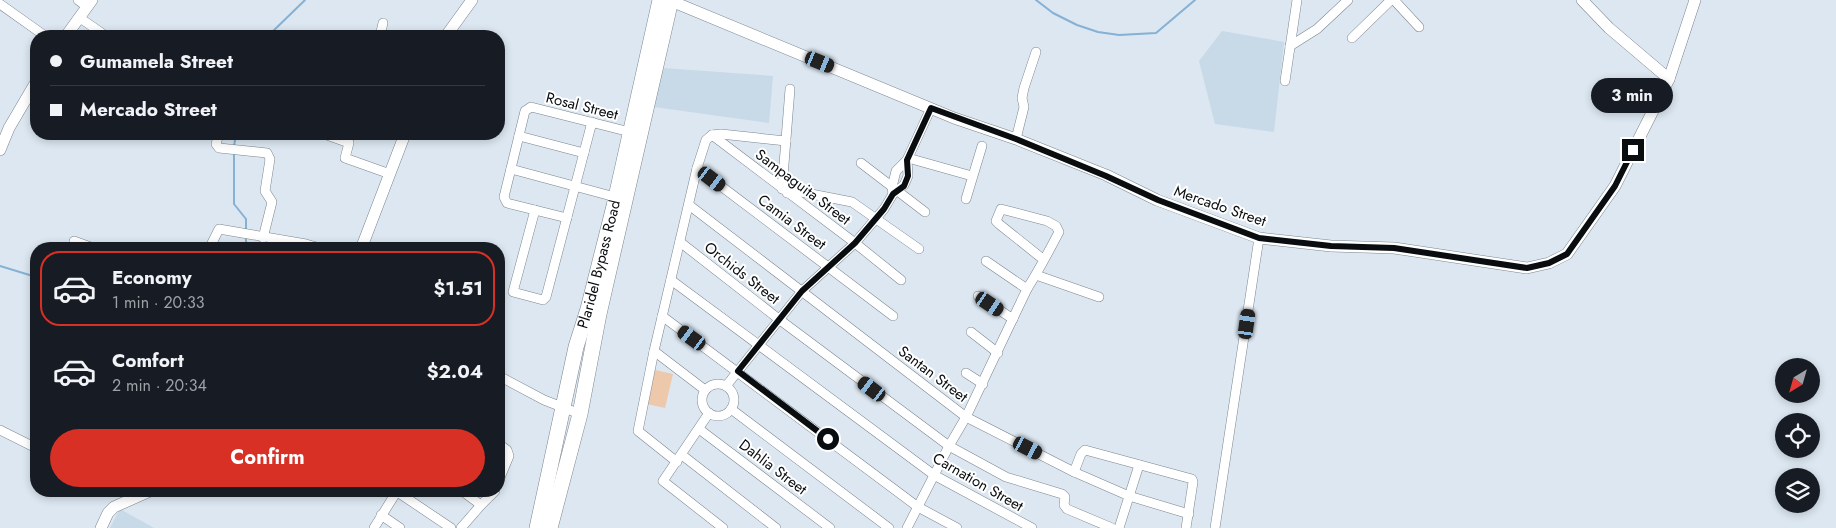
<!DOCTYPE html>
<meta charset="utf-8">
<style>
:root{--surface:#171b24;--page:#20242c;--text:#f1f3f6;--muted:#9ea1a6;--line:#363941;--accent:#d93025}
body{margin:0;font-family:Jost,sans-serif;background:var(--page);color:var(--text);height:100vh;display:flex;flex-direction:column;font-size:19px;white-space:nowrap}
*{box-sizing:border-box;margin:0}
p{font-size:16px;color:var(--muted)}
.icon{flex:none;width:28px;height:28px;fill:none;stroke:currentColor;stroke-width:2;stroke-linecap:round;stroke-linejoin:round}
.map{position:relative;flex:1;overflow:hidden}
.drawer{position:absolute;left:30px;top:242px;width:475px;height:255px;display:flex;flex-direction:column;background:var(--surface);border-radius:20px;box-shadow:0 2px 8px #0003}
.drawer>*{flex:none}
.hud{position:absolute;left:30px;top:30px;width:475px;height:110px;border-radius:20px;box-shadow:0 2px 8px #0003;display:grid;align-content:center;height:110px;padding:0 20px;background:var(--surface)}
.needle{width:32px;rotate:217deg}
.tools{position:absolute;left:1775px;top:358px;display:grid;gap:10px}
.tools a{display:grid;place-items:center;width:45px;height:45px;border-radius:50%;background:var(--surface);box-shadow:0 2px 8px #0003;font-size:25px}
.end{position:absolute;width:22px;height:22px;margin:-11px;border:6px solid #090d10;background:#fff;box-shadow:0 0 0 2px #fff}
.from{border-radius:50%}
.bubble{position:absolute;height:35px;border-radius:18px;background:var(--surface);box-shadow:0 2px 8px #0003;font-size:16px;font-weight:700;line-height:35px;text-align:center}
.car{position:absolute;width:15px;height:30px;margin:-15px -8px;border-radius:6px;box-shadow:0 0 4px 1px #0007;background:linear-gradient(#222 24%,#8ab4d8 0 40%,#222 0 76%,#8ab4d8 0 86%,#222 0)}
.hud b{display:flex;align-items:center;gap:18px;height:48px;font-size:19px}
.hud b+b{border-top:1px solid var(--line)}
.hud i{width:12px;height:12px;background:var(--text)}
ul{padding:9px 0 0;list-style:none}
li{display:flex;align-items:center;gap:15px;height:75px;margin:0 10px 8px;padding:0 10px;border:2px solid transparent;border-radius:20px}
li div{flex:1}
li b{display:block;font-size:19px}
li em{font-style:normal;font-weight:700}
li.selected{border-color:var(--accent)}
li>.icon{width:45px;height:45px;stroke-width:1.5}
.action{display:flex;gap:10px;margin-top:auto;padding:10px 20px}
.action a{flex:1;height:58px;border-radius:30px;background:var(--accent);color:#fff;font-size:20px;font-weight:700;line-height:58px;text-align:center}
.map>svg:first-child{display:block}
.built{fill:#c8d9e7}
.green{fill:#edc8ab}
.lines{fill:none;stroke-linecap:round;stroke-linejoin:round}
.stream{stroke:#85b1d4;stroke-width:2}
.street-casing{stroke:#7c868e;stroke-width:10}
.secondary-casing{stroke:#7c868e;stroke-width:12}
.highway-casing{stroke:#7c868e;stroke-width:16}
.street{stroke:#fff;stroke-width:9}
.secondary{stroke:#fff;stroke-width:11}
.highway{stroke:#fff;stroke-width:15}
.route{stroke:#090d10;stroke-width:6}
.labels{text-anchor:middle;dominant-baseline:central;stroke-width:4;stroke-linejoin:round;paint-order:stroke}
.street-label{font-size:15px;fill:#090d10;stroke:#fff}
</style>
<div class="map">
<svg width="1836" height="528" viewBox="0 0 1836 528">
<rect width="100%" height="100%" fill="#dce7f1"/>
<g class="built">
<polygon points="1222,31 1284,42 1274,132 1215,124 1199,61"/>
<polygon points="663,68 773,76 769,123 654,107"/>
<polygon points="120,509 154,528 110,528"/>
</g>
<polygon class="green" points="655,370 673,374 665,408 647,404"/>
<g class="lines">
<g class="stream">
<polyline points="1036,0 1053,13 1077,25 1098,32 1119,35 1156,33 1195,0"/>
<polyline points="268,36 305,0"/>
<polyline points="234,146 236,134"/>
<polyline points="234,152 234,204 246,219 246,231"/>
<polyline points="246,236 246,249"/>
<polyline points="0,266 36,277"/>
</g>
<g class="street-casing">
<g id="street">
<polyline points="78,0 87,7"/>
<polyline points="1394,0 1419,27"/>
<polyline points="0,4 45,36"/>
<polyline points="80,18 106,36"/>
<polyline points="380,36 383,23"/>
<polyline points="1352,38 1391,0"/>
<polyline points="1290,46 1317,29 1348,0"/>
<polyline points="1285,81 1297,0"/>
<polyline points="219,134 216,144 219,148 267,153 270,159 265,191 272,202 263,238"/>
<polyline points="324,134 349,143 345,158 390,174"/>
<polyline points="712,135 855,243 901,280"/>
<polyline points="712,135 721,134 786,141"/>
<polyline points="519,136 584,153"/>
<polyline points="1016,139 1024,107 1022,98 1024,88 1036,52"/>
<polyline points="908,158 972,176"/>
<polyline points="861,163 925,212"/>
<polyline points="697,168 893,316"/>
<polyline points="511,169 615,197"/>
<polyline points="782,189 790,89"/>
<polyline points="787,193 801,192 852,202 919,249"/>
<polyline points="893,194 892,187 896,171 907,160 931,108"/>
<polyline points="966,199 982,146"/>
<polyline points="689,205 966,417 1074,472 1129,496 1189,514"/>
<polyline points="535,210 513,292 543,300 546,297 592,122"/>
<polyline points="567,218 507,203 504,197 525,111 531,107 630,132"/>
<polyline points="74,241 96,249"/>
<polyline points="680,242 780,320 949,446 1006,477 1062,494 1065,497 1064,505 1067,509 1112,528"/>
<polyline points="209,249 219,229 306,244 323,249"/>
<polyline points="986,261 1027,289"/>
<polyline points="1036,275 1099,297"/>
<polyline points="671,280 934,475 1032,528"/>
<polyline points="978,296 1013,319"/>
<polyline points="662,316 918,507 957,528"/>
<polyline points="971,332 998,353"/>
<polyline points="654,351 705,390"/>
<polyline points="966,373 983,384"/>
<polyline points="499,376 544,400 580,414"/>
<circle cx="718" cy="400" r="16"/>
<polyline points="726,386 802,291 855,243 884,209 893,194 904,185 908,176 907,160"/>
<polyline points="731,409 889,528"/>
<polyline points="709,413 663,481 723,528"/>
<polyline points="699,429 830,528"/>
<polyline points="0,430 36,448"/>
<polyline points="499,444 507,450 509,456 499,480"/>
<polyline points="682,455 776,528"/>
<polyline points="677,462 638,431 654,351 697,168 706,140 712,135"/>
<polyline points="1074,472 1081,454 1085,450 1192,479 1193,482 1186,528"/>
<polyline points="396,491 451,528"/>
<polyline points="462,491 481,505"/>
<polyline points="381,515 400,528"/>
<polyline points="374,528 397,491"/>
<polyline points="461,528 481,505 495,491"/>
<path d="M 907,528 L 949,446 L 966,417 L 1027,289 C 1039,270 1049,251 1059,232 L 1056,226 L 1047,221 L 1001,209 L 996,221 L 999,224 L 1044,260"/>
<polyline points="1119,528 1139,465"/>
<polyline points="1215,528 1259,238"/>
</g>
</g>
<g class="secondary-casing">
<g id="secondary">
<polyline points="1582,0 1609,28 1669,79"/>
<polyline points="671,1 954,118 1016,139 1106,175 1157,200 1259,238 1331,246 1394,248 1527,268 1549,263 1567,254 1615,186 1669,79 1695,0"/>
<polyline points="66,36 92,0"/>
<polyline points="446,36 472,0"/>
<polyline points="0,150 9,128 36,82"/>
<polyline points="361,249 405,134"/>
<polyline points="101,528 108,513 114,507 150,491"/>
</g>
</g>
<g class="highway-casing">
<g id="highway">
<path id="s1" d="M 537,528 L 576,347 L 588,309 L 614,206 L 660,0"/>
<polyline points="550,528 580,414 599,314 671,0"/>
</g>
</g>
<use href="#street" class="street"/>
<use href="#secondary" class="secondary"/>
<use href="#highway" class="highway"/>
</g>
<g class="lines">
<polyline class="route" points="828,439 738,371 802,291 855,243 884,209 893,194 904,186 908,176 907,160 931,108 1016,139 1106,176 1158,200 1259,238 1331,246 1394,248 1527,268 1549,263 1567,254 1615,186 1633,150"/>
</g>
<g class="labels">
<g class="street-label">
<text transform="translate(582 106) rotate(14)">Rosal Street</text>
<text transform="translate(803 187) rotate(37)">Sampaguita Street</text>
<text transform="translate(1220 206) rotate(19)">Mercado Street</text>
<text transform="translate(792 222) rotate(37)">Camia Street</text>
<text stroke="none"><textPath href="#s1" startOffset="271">Plaridel Bypass Road</textPath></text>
<text transform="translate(742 273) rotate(38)">Orchids Street</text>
<text transform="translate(933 374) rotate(37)">Santan Street</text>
<text transform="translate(773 467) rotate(37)">Dahlia Street</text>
<text transform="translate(978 482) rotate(30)">Carnation Street</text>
</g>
</g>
</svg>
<div class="tools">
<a><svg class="needle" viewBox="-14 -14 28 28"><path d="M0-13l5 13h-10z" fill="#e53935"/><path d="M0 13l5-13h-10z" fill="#9ea1a6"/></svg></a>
<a><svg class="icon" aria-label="locate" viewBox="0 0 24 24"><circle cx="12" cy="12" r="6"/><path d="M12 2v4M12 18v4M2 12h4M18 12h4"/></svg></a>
<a><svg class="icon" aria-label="layers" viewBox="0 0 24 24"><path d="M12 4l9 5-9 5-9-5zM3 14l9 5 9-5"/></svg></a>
</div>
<i class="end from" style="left:828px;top:439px"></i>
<i class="end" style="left:1633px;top:150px"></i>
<div class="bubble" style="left:1591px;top:78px;width:82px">3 min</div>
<i class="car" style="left:820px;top:62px;rotate:112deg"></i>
<i class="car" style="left:712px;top:179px;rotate:127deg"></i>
<i class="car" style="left:990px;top:304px;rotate:124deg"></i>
<i class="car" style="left:1247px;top:324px;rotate:8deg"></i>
<i class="car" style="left:692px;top:338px;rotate:306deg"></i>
<i class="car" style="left:872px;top:389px;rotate:307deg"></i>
<i class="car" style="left:1028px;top:448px;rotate:117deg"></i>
<div class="hud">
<b><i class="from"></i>Gumamela Street</b>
<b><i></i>Mercado Street</b>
</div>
<section class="drawer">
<ul>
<li class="selected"><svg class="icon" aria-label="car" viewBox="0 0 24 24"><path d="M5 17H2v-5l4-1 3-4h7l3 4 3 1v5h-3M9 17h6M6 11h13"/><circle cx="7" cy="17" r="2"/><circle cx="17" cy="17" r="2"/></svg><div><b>Economy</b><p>1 min · 20:33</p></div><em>$1.51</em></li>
<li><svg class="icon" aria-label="car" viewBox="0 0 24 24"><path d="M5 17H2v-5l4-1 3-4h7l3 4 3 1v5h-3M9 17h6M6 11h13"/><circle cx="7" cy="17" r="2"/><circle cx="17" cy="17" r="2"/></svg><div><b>Comfort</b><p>2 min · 20:34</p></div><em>$2.04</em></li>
</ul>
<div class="action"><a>Confirm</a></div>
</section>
</div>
